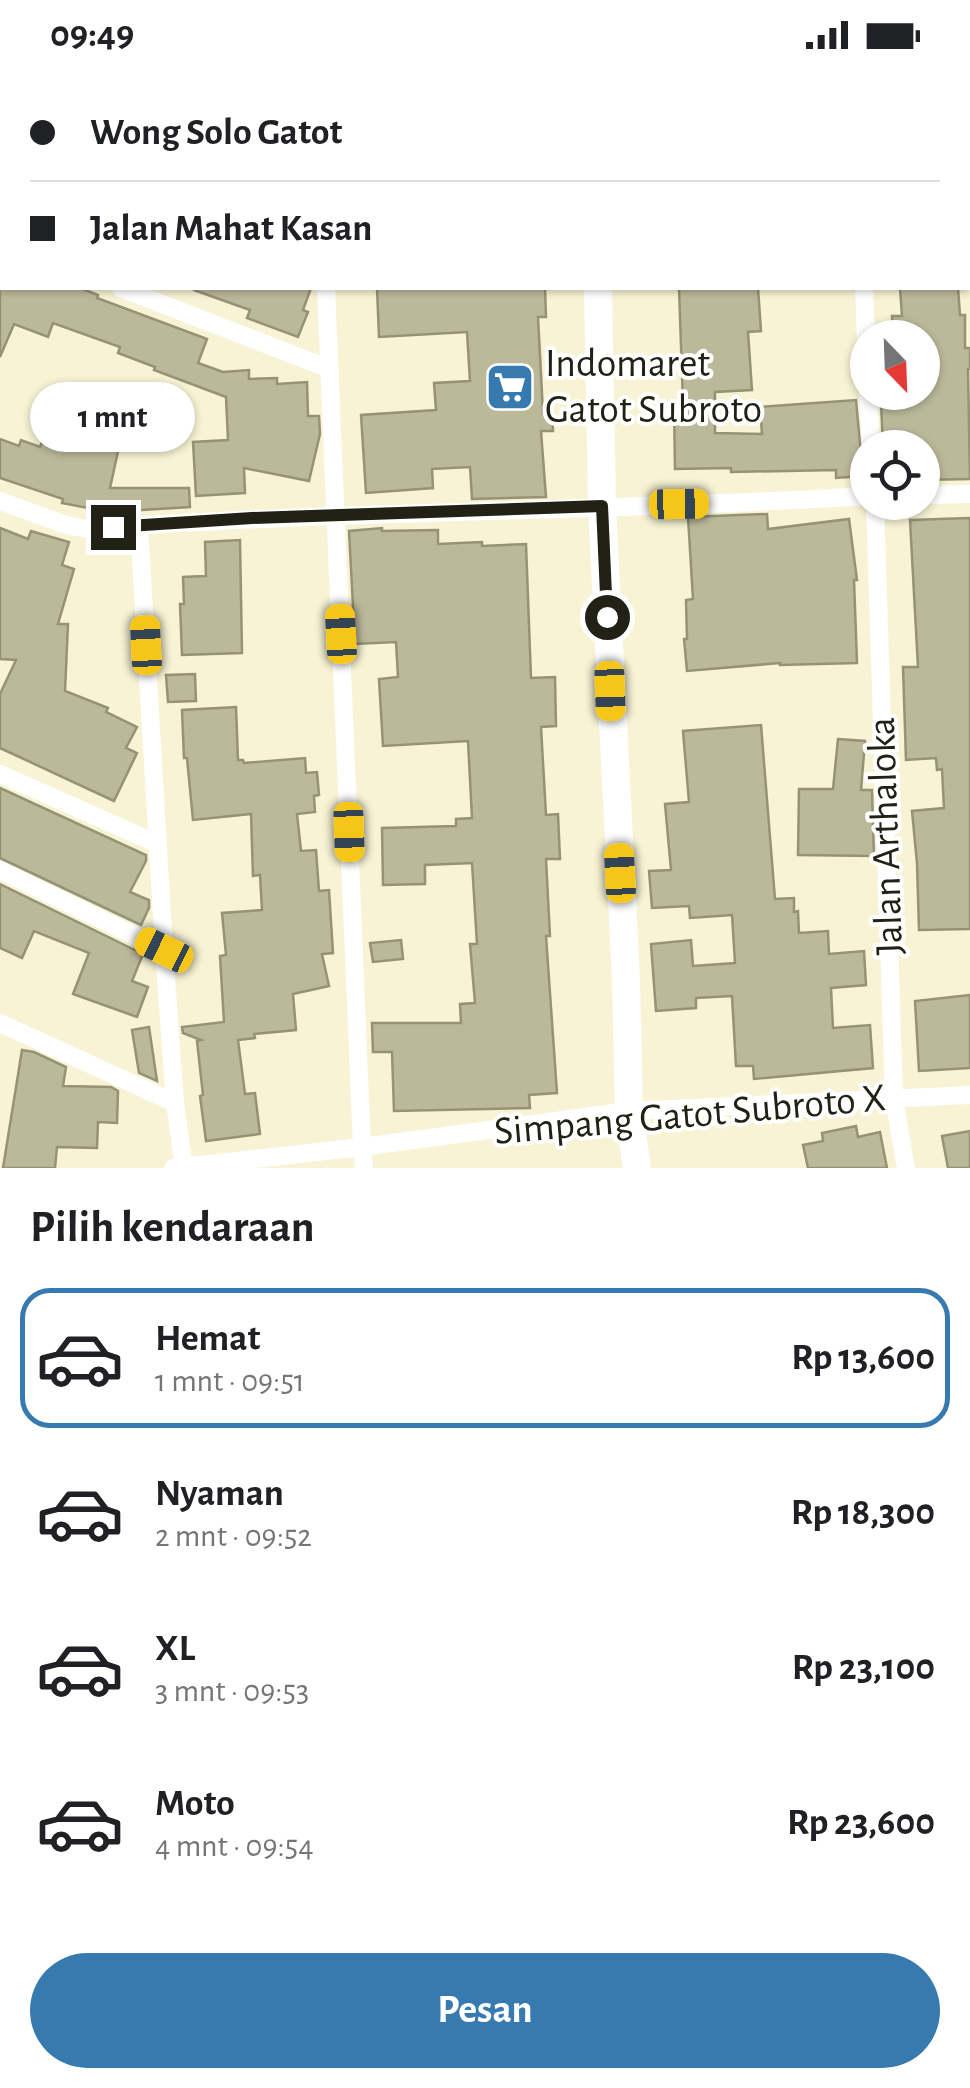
<!DOCTYPE html>
<html lang="id">
<meta charset="utf-8">
<style>
:root{--surface:#fff;--page:#f6f6f6;--text:#202124;--muted:#757577;--line:#e0e0e0;--accent:#367ab0}
body{margin:0;font-family:"Alegreya Sans",sans-serif;background:var(--page);color:var(--text);height:100vh;display:flex;flex-direction:column;font-size:38px;white-space:nowrap}
*{box-sizing:border-box;margin:0}
p{font-size:32px;color:var(--muted)}
.icon{flex:none;width:55px;height:55px;fill:none;stroke:currentColor;stroke-width:2;stroke-linecap:round;stroke-linejoin:round}
.map{position:relative;height:1098px;overflow:hidden}
.side{display:flex;flex-direction:column;background:var(--surface);flex:1}
.side>*{flex:none}
.banner{position:absolute;left:0px;top:0px;width:970px;height:220px;box-shadow:0 2px 8px #0004;display:grid;align-content:center;height:220px;padding:0 30px;background:var(--surface)}
.needle{width:65px;rotate:157deg}
.fabs{position:absolute;left:850px;top:250px;display:grid;gap:20px}
.fabs a{display:grid;place-items:center;width:90px;height:90px;border-radius:50%;background:var(--surface);box-shadow:0 2px 8px #0004;font-size:50px}
.end{position:absolute;width:45px;height:45px;margin:-22px;border:12px solid #222115;background:#fff;box-shadow:0 0 0 5px #fff}
.from{border-radius:50%}
.bubble{position:absolute;height:70px;border-radius:35px;background:var(--surface);box-shadow:0 2px 8px #0004;font-size:32px;font-weight:700;line-height:70px;text-align:center}
.car{position:absolute;width:30px;height:60px;margin:-30px -15px;border-radius:12px;box-shadow:0 0 8px 2px #0007;background:linear-gradient(#f5c518 24%,#345 0 40%,#f5c518 0 76%,#345 0 86%,#f5c518 0)}
.banner b{display:flex;align-items:center;gap:35px;height:95px;font-size:38px}
.banner b+b{border-top:2px solid var(--line)}
.banner i{width:25px;height:25px;background:var(--text)}
ul{padding:0;list-style:none}
li{display:flex;align-items:center;gap:30px;height:140px;margin:0 20px 15px;padding:0 10px;border:5px solid transparent;border-radius:30px}
li div{flex:1}
li b{display:block;font-size:38px}
li em{font-style:normal;font-weight:700}
li.current{border-color:var(--accent)}
li>.icon{width:90px;height:90px;stroke-width:1.5}
h2{padding:0 30px;font-size:45px;line-height:120px}
.primary-button{display:flex;gap:20px;margin-top:auto;padding:20px 30px}
.primary-button a{flex:1;height:115px;border-radius:60px;background:var(--accent);color:#fff;font-size:40px;font-weight:700;line-height:115px;text-align:center}
.status{display:flex;justify-content:space-between;align-items:center;height:70px;padding:0 50px;background:var(--surface);direction:ltr}
.status svg{height:28px;fill:currentColor}
.map>svg:first-child{display:block}
.building{fill:#bcb99b;stroke:#959276;stroke-width:2.5}
.lines{fill:none;stroke-linecap:round;stroke-linejoin:round}
.street{stroke:#fff;stroke-width:18}
.primary{stroke:#fff;stroke-width:28}
.route{stroke:#222115;stroke-width:12}
.labels{text-anchor:middle;dominant-baseline:central;stroke-width:8;stroke-linejoin:round;paint-order:stroke}
.poi-label{font-size:40px;fill:#222115;stroke:#fff;text-anchor:start}
.street-label{font-size:40px;fill:#222115;stroke:#fff}
</style>
<div class="status"><b>09:49</b><svg viewBox="0 0 49 12"><path d="M0 12V9h3v3zM5 12V6h3v6zM10 12V3h3v9zM15 12V0h3v12zM26 1h20v11H26zM47 4h2v5h-2z"/></svg></div>
<div class="map">
<svg width="970" height="1098" viewBox="0 0 970 1098">
<rect width="100%" height="100%" fill="#f7f3d4"/>
<g class="building">
<polygon points="0,218 80,218 98,225 97,228 207,269 198,293 223,302 249,300 249,309 277,308 277,314 307,312 308,346 319,346 320,364 309,411 244,398 245,423 196,426 193,372 228,370 226,327 154,300 155,297 118,283 120,277 53,253 48,267 14,254 0,287"/>
<polygon points="194,218 311,218 303,240 308,242 298,267 247,248 250,240 194,220"/>
<polygon points="377,218 545,218 546,247 538,247 543,343 552,343 553,361 541,361 546,427 472,429 470,397 432,399 433,418 366,423 361,345 436,340 434,313 470,311 467,262 379,267"/>
<polygon points="679,218 758,218 761,261 748,262 752,320 715,322 715,363 762,364 760,337 856,330 863,406 836,408 836,400 731,402 731,398 675,399 674,334 683,334"/>
<polygon points="900,218 958,218 960,245 965,245 965,278 970,278 970,299 968,299 970,409 922,410 922,378 883,378 881,332 894,332 893,322 922,322 922,268 893,268 892,246 902,246"/>
<polygon points="59,328 84,337 74,363 120,372 110,418 189,418 190,437 109,442 62,433 63,429 0,408 0,369 19,376 21,370 40,377"/>
<polygon points="767,444 768,459 849,449 857,510 854,510 857,593 780,595 780,593 687,601 684,569 687,569 686,530 693,529 688,447"/>
<polygon points="970,448 970,859 919,860 917,793 912,741 944,738 942,699 937,700 936,688 906,690 903,597 918,597 910,450"/>
<polygon points="0,458 28,469 31,461 69,472 62,495 74,499 58,554 68,554 65,621 108,638 106,642 137,657 126,678 137,683 114,731 0,678 0,624 16,590 0,589"/>
<polygon points="382,458 382,461 438,460 438,474 482,472 482,476 526,474 531,608 555,607 556,656 541,657 546,745 558,744 560,789 546,789 550,866 546,866 557,1023 529,1025 530,1038 394,1041 392,982 373,982 372,953 461,953 460,934 475,933 470,874 477,874 472,793 425,795 425,814 383,815 382,758 456,756 456,749 472,748 468,671 383,676 379,609 398,607 396,572 355,574 349,461"/>
<polygon points="240,470 242,583 182,585 180,534 184,534 183,507 206,506 205,472"/>
<polygon points="195,604 196,631 168,632 166,605"/>
<polygon points="236,637 238,690 243,690 244,693 305,688 306,703 317,702 319,725 314,726 315,742 297,744 301,781 316,780 319,821 329,820 333,883 322,884 329,916 293,924 296,960 254,964 255,968 238,970 245,1024 255,1023 260,1064 206,1071 200,1026 203,1025 197,971 201,970 183,963 182,957 224,952 220,886 226,885 222,843 262,840 260,805 253,806 251,744 193,750 187,688 184,688 182,640"/>
<polygon points="761,655 775,829 794,828 794,842 798,841 799,863 828,861 829,884 864,881 866,915 831,918 833,958 870,955 873,998 754,1009 753,996 736,996 732,926 696,928 696,938 656,941 651,874 691,870 693,896 735,893 732,845 690,848 689,836 652,838 649,801 671,800 665,734 689,732 683,661"/>
<polygon points="838,669 865,671 861,720 872,720 874,786 798,785 799,719 833,719"/>
<polygon points="0,718 146,785 146,791 130,822 149,830 149,838 141,855 0,788"/>
<polygon points="0,814 143,884 132,911 148,917 137,947 73,924 89,883 34,861 22,888 0,878"/>
<polygon points="401,870 403,889 373,892 370,873"/>
<polygon points="970,925 970,998 919,1001 915,931"/>
<polygon points="149,957 157,1011 139,1003 132,960"/>
<polygon points="22,980 34,982 66,997 63,1016 111,1017 118,1021 117,1053 98,1052 97,1078 57,1077 55,1098 3,1098"/>
<polygon points="856,1056 858,1067 880,1062 887,1098 808,1098 803,1075 823,1071 822,1063"/>
<polygon points="970,1061 970,1098 948,1098 942,1066"/>
</g>
<g class="lines">
<g class="street">
<polyline points="316,0 316,2"/>
<polyline points="855,0 855,2"/>
<polyline points="0,19 2,20"/>
<polyline points="0,174 2,175"/>
<polyline points="121,218 330,299"/>
<polyline points="326,218 362,1077 364,1098"/>
<polyline points="864,218 868,321"/>
<polyline points="868,322 871,378"/>
<polyline points="922,425 970,424"/>
<path d="M 0,431 L 66,455 L 87,459 C 347,440 608,442 868,426"/>
<polyline points="875,432 894,1029 906,1098"/>
<polyline points="139,455 164,880 175,1033 184,1098"/>
<polyline points="0,704 158,774"/>
<polyline points="0,800 164,880"/>
<polyline points="0,953 175,1033"/>
<polyline points="173,1098 362,1077 629,1041 970,1025"/>
</g>
<g class="primary">
<polyline points="588,0 588,2"/>
<polyline points="598,218 602,436 626,909 629,1041 637,1098"/>
</g>
</g>
<g class="lines">
<polyline class="route" points="113,457 252,448 602,436 607,547"/>
</g>
<defs>
<g id="supermarket-square" transform="scale(2.5)"><rect x="-9" y="-9" width="18" height="18" rx="4" fill="#367ab0" stroke="#fff"/><path d="M-6-5.5h2.5l.6 2H6L4.5 2H-2.5L-4.4-4H-6ZM-1.5 3.2a1.3 1.3 0 1 0 .1 0ZM3 3.2a1.3 1.3 0 1 0 .1 0Z" fill="#fff"/></g>
</defs>
<g fill-rule="evenodd">
<use href="#supermarket-square" x="510" y="317"/>
</g>
<g class="labels">
<g class="poi-label">
<text x="545" y="294">Indomaret<tspan x="545" dy="46">Gatot Subroto</tspan></text>
</g>
<g class="street-label">
<text transform="translate(886 766) rotate(-92)">Jalan Arthaloka</text>
<text transform="translate(690 1045) rotate(-5)">Simpang Gatot Subroto X</text>
</g>
</g>
</svg>
<div class="fabs">
<a><svg class="needle" viewBox="-14 -14 28 28"><path d="M0-13l5 13h-10z" fill="#e53935"/><path d="M0 13l5-13h-10z" fill="#757577"/></svg></a>
<a><svg class="icon" aria-label="locate" viewBox="0 0 24 24"><circle cx="12" cy="12" r="6"/><path d="M12 2v4M12 18v4M2 12h4M18 12h4"/></svg></a>
</div>
<i class="end from" style="left:607px;top:547px"></i>
<i class="end" style="left:113px;top:457px"></i>
<div class="bubble" style="left:30px;top:312px;width:165px">1 mnt</div>
<i class="car" style="left:679px;top:434px;rotate:89deg"></i>
<i class="car" style="left:341px;top:564px;rotate:357deg"></i>
<i class="car" style="left:146px;top:575px;rotate:357deg"></i>
<i class="car" style="left:610px;top:621px;rotate:178deg"></i>
<i class="car" style="left:349px;top:762px;rotate:178deg"></i>
<i class="car" style="left:620px;top:803px;rotate:357deg"></i>
<i class="car" style="left:164px;top:880px;rotate:296deg"></i>
<div class="banner">
<b><i class="from"></i>Wong Solo Gatot</b>
<b><i></i>Jalan Mahat Kasan</b>
</div>
</div>
<section class="side">
<h2>Pilih kendaraan</h2>
<ul>
<li class="current"><svg class="icon" aria-label="car" viewBox="0 0 24 24"><path d="M5 17H2v-5l4-1 3-4h7l3 4 3 1v5h-3M9 17h6M6 11h13"/><circle cx="7" cy="17" r="2"/><circle cx="17" cy="17" r="2"/></svg><div><b>Hemat</b><p>1 mnt · 09:51</p></div><em>Rp 13,600</em></li>
<li><svg class="icon" aria-label="car" viewBox="0 0 24 24"><path d="M5 17H2v-5l4-1 3-4h7l3 4 3 1v5h-3M9 17h6M6 11h13"/><circle cx="7" cy="17" r="2"/><circle cx="17" cy="17" r="2"/></svg><div><b>Nyaman</b><p>2 mnt · 09:52</p></div><em>Rp 18,300</em></li>
<li><svg class="icon" aria-label="car" viewBox="0 0 24 24"><path d="M5 17H2v-5l4-1 3-4h7l3 4 3 1v5h-3M9 17h6M6 11h13"/><circle cx="7" cy="17" r="2"/><circle cx="17" cy="17" r="2"/></svg><div><b>XL</b><p>3 mnt · 09:53</p></div><em>Rp 23,100</em></li>
<li><svg class="icon" aria-label="car" viewBox="0 0 24 24"><path d="M5 17H2v-5l4-1 3-4h7l3 4 3 1v5h-3M9 17h6M6 11h13"/><circle cx="7" cy="17" r="2"/><circle cx="17" cy="17" r="2"/></svg><div><b>Moto</b><p>4 mnt · 09:54</p></div><em>Rp 23,600</em></li>
</ul>
<div class="primary-button"><a>Pesan</a></div>
</section>
